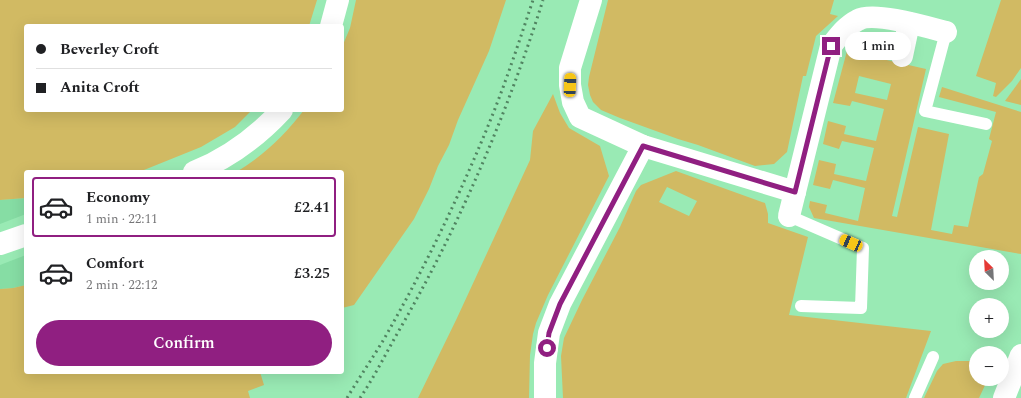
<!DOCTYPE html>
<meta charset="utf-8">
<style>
:root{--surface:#fff;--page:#f6f6f6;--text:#202124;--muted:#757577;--line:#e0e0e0;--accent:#901f81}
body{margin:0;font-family:Spectral,serif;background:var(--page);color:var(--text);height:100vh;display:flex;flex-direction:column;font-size:15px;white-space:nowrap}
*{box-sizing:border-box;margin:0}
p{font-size:13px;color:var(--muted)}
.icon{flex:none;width:22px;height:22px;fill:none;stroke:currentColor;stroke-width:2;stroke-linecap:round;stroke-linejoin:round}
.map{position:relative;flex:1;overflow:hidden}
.panel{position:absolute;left:24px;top:170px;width:320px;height:204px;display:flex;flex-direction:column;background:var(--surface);border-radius:4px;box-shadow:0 4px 16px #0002}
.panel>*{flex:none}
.hud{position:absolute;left:24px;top:24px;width:320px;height:88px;border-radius:4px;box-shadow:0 4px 16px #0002;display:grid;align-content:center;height:88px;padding:0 12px;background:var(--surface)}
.needle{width:26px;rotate:336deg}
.fabs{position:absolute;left:969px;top:250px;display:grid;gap:8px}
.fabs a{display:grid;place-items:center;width:40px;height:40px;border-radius:50%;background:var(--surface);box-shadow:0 4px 16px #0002;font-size:20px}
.end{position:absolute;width:18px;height:18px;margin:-9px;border:5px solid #901f81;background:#fff;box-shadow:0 0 0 2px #fff}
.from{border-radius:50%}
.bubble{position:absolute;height:28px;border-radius:14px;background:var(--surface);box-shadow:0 4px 16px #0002;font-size:13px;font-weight:600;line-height:28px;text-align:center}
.car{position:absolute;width:12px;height:24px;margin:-12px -6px;border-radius:5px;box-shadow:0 0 3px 1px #0007;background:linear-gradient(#f5c518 24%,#345 0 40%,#f5c518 0 76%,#345 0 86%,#f5c518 0)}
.hud b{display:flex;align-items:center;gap:14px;height:38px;font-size:15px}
.hud b+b{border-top:1px solid var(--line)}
.hud i{width:10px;height:10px;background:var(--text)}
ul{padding:7px 0 0;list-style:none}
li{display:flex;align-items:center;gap:12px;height:60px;margin:0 8px 6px;padding:0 4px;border:2px solid transparent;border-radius:4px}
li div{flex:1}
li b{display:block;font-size:15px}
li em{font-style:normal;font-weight:600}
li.selected{border-color:var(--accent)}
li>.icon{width:36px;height:36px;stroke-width:1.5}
.primary-button{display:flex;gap:8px;margin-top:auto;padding:8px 12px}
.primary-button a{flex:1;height:46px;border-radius:24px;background:var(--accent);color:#fff;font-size:16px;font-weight:600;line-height:46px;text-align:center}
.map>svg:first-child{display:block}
.built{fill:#86dda4}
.green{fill:#d1ba63;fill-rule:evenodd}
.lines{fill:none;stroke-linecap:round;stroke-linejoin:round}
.lane{stroke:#fff;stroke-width:12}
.street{stroke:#fff;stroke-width:22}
.primary{stroke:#fff;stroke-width:22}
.rail{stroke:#518461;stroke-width:3;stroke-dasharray:2 4;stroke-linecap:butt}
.route{stroke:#901f81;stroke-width:5}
</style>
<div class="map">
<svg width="1021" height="398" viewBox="0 0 1021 398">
<rect width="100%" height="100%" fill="#99eab4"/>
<g class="built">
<polygon points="26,198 26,214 0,224 0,200"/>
<polygon points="26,255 26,285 13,288 0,289 0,265"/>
</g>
<g class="green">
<polygon points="0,0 317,0 309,26 26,26 26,110 252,110 235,127 201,147 139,172 26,172 26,198 0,200"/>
<path d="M 356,0 L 506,0 L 489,51 L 458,120 L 449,145 L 438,166 L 429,189 L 414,219 L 354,305 L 342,308 L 342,172 L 236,172 C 262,157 286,134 304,110 L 342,110 L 342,47 L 350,28 Z"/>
<polygon points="608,0 834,0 830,14 838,16 816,36 806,76 803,76 787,152 774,164 755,166 698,145 678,139 620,118 601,110 593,102 590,95 588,85 589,77"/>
<polygon points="1001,0 1021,0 1021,68 1012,81 996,97 993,96 996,83 976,76"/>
<path d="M 847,51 L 926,69 L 892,216 L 897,217 L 918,127 L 949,134 L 931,230 L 952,234 L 954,225 L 968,227 L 979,177 L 983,174 L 992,141 L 989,139 L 996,112 L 939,97 L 942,87 L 1021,112 L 1021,254 L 814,218 L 809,207 L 810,201 L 827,205 L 825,213 L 858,221 L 865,188 L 833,180 L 830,189 L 813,185 L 819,160 L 836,164 L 834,174 L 866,181 L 874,148 L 842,141 L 839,149 L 823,144 L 828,121 L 846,126 L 844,134 L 876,141 L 884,109 L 852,101 L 850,106 L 833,103 ZM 859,76 L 891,84 L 887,100 L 855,93 Z"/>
<polygon points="1021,79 1021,105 1005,101"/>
<polygon points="553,94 560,113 569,128 600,146 609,176 548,295 536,323 533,334 530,355 529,398 418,398 457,318 530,160 533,131"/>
<path d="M 676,171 L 765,203 L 768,214 L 768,223 L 808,237 L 789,315 L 931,331 L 906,398 L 563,398 L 561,356 L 564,338 L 582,300 L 620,227 L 636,191 L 641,185 ZM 667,187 L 697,201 L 689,216 L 659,202 Z"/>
<polygon points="26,285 26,372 260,372 264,385 248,391 250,398 0,398 0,289 13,288"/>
<polygon points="956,361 976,361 976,379 988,379 979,398 924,398 937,371 943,364"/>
</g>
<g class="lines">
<g class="lane">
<polyline points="946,32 925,111 986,124"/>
<polyline points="789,216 863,248 861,308 801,306"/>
<polyline points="915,398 933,357"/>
</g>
<g class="street">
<polyline points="591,0 570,68 570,85 573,102 580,117 643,146 795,192"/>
<polyline points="331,26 338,0"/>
<polyline points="902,56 909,23"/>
<path d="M 194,172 C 229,158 256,138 282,110"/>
<path d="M 789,216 L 831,46 C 839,36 846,26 858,20 C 873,11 927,27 946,32"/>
<polyline points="0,244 26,235"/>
<polyline points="545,398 545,363 549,333 560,304 643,146"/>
</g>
<polyline class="primary" points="1004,398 1021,355"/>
<g class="rail">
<path d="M 347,398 C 359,378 372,359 384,339 C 423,271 458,199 488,126 C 505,85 519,42 533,0"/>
<path d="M 360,398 C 375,376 387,351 401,327 C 460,224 507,114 543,0"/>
</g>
</g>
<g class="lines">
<polyline class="route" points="547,348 549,333 560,304 643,146 795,192 831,46"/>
</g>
</svg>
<div class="fabs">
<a><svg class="needle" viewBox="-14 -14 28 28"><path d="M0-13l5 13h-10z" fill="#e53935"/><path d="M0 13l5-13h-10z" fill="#757577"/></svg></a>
<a>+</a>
<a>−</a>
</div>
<i class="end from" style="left:547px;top:348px"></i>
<i class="end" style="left:831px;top:46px"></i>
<div class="bubble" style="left:845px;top:32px;width:66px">1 min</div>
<i class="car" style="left:570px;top:85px;rotate:2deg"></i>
<i class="car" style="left:851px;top:243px;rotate:294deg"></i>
<div class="hud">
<b><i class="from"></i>Beverley Croft</b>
<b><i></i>Anita Croft</b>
</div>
<section class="panel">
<ul>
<li class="selected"><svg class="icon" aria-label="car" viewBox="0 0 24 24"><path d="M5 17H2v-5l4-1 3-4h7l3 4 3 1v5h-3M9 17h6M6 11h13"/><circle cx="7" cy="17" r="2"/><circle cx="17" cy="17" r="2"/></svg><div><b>Economy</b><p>1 min · 22:11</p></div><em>£2.41</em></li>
<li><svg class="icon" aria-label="car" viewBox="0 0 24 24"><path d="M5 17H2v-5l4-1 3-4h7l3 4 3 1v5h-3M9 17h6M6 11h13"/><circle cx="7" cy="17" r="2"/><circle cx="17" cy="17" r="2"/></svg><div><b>Comfort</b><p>2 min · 22:12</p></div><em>£3.25</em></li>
</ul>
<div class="primary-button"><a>Confirm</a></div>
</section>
</div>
